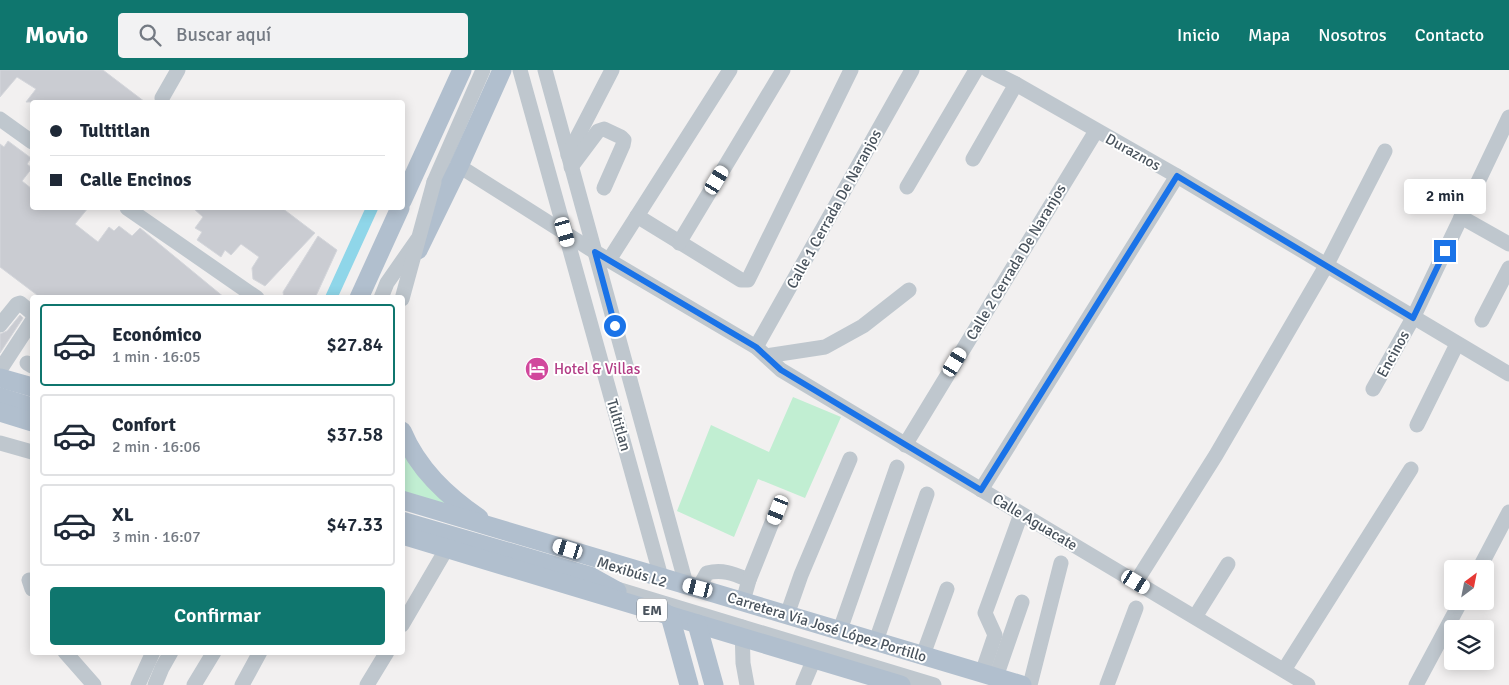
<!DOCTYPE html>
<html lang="es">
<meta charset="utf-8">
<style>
:root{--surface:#fff;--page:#f2f2f3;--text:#1f2937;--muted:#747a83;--line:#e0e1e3;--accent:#0f766e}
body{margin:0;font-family:Signika,sans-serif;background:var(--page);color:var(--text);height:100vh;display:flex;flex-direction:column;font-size:19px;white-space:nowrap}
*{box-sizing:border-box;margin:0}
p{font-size:16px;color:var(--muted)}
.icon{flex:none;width:28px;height:28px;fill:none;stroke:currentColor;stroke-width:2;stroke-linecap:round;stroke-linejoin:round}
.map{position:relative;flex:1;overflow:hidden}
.side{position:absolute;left:30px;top:225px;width:375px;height:360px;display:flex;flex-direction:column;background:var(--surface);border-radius:5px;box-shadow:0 2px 12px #0003}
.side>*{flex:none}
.hud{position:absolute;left:30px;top:30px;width:375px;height:110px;border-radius:5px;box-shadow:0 2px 12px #0003;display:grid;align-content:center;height:110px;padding:0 20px;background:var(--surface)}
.needle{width:32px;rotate:32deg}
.controls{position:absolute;left:1444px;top:490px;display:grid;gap:10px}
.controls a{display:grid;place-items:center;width:50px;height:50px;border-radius:5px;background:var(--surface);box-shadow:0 2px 12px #0003;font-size:25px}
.end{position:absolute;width:22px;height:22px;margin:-11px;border:6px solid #1a73e8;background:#fff;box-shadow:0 0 0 2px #fff}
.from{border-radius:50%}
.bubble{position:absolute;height:35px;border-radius:5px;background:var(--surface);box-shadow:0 2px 12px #0003;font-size:16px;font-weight:600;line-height:35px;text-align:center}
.car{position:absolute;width:15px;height:30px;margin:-15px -8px;border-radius:6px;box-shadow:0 0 4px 1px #0007;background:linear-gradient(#fff 24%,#345 0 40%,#fff 0 76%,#345 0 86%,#fff 0)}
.hud b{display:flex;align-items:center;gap:18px;height:48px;font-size:19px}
.hud b+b{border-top:1px solid var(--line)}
.hud i{width:12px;height:12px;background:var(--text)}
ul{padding:9px 0 0;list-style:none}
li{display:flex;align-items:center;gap:15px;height:82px;margin:0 10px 8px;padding:0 10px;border:2px solid var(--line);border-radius:5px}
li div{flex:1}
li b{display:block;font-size:19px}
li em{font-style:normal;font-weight:600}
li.on{border-color:var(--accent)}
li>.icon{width:45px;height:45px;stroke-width:1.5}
.button{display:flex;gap:10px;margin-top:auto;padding:10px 20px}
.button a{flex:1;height:58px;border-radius:5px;background:var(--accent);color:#fff;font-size:20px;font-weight:600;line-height:58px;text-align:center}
header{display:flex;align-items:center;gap:30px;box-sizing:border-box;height:70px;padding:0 25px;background:var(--accent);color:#fff}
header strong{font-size:24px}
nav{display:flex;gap:28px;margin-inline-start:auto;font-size:18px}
.search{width:350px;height:45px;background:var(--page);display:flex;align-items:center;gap:12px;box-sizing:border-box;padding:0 18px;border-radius:5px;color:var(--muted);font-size:19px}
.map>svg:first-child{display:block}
.green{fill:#c1eed2}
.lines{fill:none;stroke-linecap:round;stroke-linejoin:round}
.canal{stroke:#8fd6e9;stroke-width:12}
.building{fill:#caccd2;stroke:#d4d6db}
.minor{stroke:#bfc7ce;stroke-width:15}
.major{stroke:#b1bfce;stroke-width:19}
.minor-bridge{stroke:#bfc7ce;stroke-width:15}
.route{stroke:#1a73e8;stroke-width:6}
.labels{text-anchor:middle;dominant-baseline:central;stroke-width:4;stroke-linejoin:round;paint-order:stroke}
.shield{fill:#fff;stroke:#80878e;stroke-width:1}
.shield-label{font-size:14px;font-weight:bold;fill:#49535d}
.street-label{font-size:15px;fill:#49535d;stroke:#fff}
.hotel-label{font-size:15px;fill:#b23c85;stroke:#fff;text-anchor:start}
</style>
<header>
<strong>Movio</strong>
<div class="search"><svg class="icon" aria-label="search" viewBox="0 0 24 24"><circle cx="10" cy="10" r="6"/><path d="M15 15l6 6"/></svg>Buscar aquí</div>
<nav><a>Inicio</a><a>Mapa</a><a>Nosotros</a><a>Contacto</a></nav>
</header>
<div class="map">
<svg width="1509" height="615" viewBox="0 0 1509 615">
<rect width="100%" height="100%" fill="#f2f0f0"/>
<g class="green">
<polygon points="793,327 841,347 805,428 758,409 734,467 677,441 711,355 769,382"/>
<polygon points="402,379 458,442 403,425"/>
</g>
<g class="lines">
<polyline class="canal" points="331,228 372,138"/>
</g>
<g class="building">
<polygon points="0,0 103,0 145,32 26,32 36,19 17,7 0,27"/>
<polygon points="8,71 31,88 27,94 32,98 22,111 32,119 32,138 88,138 75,154 98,172 109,157 114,161 119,156 132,166 140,158 225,228 41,228 0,197 0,74 4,77"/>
<polygon points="193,138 282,138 315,163 265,216 253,209 252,198 259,187 241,174 231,185 225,180 221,187 197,170 202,162 195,158 203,147"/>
<polygon points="318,166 337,180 315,228 284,228 283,222"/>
<polygon points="20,245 23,248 0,283 0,264 7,261"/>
</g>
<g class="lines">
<g class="minor">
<polyline points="520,0 661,507"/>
<polyline points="545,0 686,514"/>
<polyline points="988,0 1016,14 1177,106 1509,304"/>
<polyline points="162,28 178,0"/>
<polyline points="0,49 32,72"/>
<polyline points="568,85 612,0"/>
<polyline points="973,89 1016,14"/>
<polyline points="459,96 595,182 756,277 781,300 1308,615"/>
<polyline points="571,97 598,61 604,59 621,67 624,70 623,75 604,118"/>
<polyline points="434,112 483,0"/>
<polyline points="907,117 976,0"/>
<polyline points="127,138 257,228"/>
<polyline points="637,146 741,210 748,210 851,0"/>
<polyline points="1461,147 1509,174"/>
<polyline points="679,173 783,0"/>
<polyline points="609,190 730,0"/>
<polyline points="381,228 387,213 417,170"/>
<polyline points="1482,250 1509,198"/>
<polyline points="0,255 17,234 20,233 32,243"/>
<polyline points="756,277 912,0"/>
<polyline points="766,286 825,277 863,256 909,220"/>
<polyline points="27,293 32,296"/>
<polyline points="0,300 32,251"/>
<polyline points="1373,319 1413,248 1509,47"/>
<polyline points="1417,355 1457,274"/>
<polyline points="0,373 32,382"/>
<polyline points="905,375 1096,61"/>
<polyline points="981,420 1177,106"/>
<polyline points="1479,499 1509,442"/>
<polyline points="29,510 32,519"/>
<polyline points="1136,512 1216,385 1326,196 1385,81"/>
<polyline points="607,516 934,615"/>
<path d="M 699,517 L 707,503 C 723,499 734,504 749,510"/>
<polyline points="743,531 749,510 777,440"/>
<polyline points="787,545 801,505 850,389"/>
<polyline points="1195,547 1228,494"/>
<polyline points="402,555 447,478"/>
<polyline points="742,557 743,593 747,615"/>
<polyline points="840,560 897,397"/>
<polyline points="876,571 927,424"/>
<polyline points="65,582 94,615"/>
<polyline points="923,585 947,519"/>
<polyline points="1284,600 1411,399"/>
<polyline points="982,603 995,565 985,543 1021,444"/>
<polyline points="996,607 1022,532"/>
<polyline points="138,615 153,582"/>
<polyline points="194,615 214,582"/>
<polyline points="242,615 260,582"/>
<polyline points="367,615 387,582"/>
<polyline points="803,615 814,589"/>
<polyline points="1030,615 1061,493"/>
<polyline points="1107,615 1136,538"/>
<polyline points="1416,615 1461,531"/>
</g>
<g class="major">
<polyline points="402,131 462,0"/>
<polyline points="418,180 459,96 502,0"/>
<polyline points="359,228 400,138"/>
<polyline points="0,308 32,317"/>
<polyline points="0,327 32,337"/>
<polyline points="0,342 32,352"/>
<path d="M 402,361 C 418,399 446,425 479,448"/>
<polyline points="402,430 1022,615"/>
<polyline points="402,451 590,506 617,521"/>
<polyline points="402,465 901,615"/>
<polyline points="663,542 670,546 689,615"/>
<polyline points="697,554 714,615"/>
</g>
<g class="minor-bridge">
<polyline points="402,229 434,112"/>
<polyline points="155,615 162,598 171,582"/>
</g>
</g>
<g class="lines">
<polyline class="route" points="615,256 595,182 756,277 781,300 981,420 1177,106 1413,248 1445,181"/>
</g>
<defs>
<g id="hotel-disc" transform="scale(1.25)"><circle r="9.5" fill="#d1479c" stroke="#fff"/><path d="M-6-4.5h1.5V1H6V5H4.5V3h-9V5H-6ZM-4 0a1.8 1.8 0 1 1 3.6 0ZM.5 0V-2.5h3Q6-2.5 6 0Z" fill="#fff"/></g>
</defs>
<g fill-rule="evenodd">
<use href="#hotel-disc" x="537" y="299"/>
</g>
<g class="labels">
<rect class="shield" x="637" y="528.5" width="30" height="23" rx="4"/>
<g class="shield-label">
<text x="652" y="540">EM</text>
</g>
<g class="street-label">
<text transform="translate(1133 82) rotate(29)">Duraznos</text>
<text transform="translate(834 139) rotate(-61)">Calle 1 Cerrada De Naranjos</text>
<text transform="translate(1016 192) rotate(-59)">Calle 2 Cerrada De Naranjos</text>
<text transform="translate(1393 284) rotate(-61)">Encinos</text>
<text transform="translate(619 355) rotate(74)">Tultitlan</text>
<text transform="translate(1035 452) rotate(31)">Calle Aguacate</text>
<text transform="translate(632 502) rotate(17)">Mexibús L2</text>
<text transform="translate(827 557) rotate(17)">Carretera Vía José López Portillo</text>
</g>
<g class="hotel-label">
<text x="554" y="299">Hotel &amp; Villas</text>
</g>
</g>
</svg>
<div class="controls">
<a><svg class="needle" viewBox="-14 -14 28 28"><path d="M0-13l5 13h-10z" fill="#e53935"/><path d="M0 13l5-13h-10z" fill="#747a83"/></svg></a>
<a><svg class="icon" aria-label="layers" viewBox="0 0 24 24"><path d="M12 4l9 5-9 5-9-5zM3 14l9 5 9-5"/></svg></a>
</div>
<i class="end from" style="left:615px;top:256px"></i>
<i class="end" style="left:1445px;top:181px"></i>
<div class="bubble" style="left:1404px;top:109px;width:82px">2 min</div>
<i class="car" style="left:717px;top:110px;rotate:31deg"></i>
<i class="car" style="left:565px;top:162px;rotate:164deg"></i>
<i class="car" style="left:955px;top:292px;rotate:31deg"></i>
<i class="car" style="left:778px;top:440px;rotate:202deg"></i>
<i class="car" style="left:568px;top:479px;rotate:287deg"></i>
<i class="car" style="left:1136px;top:512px;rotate:121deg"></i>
<i class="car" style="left:698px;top:518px;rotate:284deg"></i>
<div class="hud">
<b><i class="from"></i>Tultitlan</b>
<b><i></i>Calle Encinos</b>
</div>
<section class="side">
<ul>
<li class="on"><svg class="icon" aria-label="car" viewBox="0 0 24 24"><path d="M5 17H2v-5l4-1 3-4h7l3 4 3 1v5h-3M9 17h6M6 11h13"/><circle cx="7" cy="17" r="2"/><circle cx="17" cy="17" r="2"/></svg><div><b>Económico</b><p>1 min · 16:05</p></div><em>$27.84</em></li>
<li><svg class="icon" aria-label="car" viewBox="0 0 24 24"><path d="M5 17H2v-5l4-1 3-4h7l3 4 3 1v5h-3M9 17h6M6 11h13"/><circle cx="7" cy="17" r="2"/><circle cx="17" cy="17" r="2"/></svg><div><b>Confort</b><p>2 min · 16:06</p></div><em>$37.58</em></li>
<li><svg class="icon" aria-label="car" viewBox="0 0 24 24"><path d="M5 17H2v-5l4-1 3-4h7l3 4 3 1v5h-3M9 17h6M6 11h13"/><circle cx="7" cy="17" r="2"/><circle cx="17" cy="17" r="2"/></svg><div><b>XL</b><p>3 min · 16:07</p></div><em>$47.33</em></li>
</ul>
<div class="button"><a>Confirmar</a></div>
</section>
</div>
